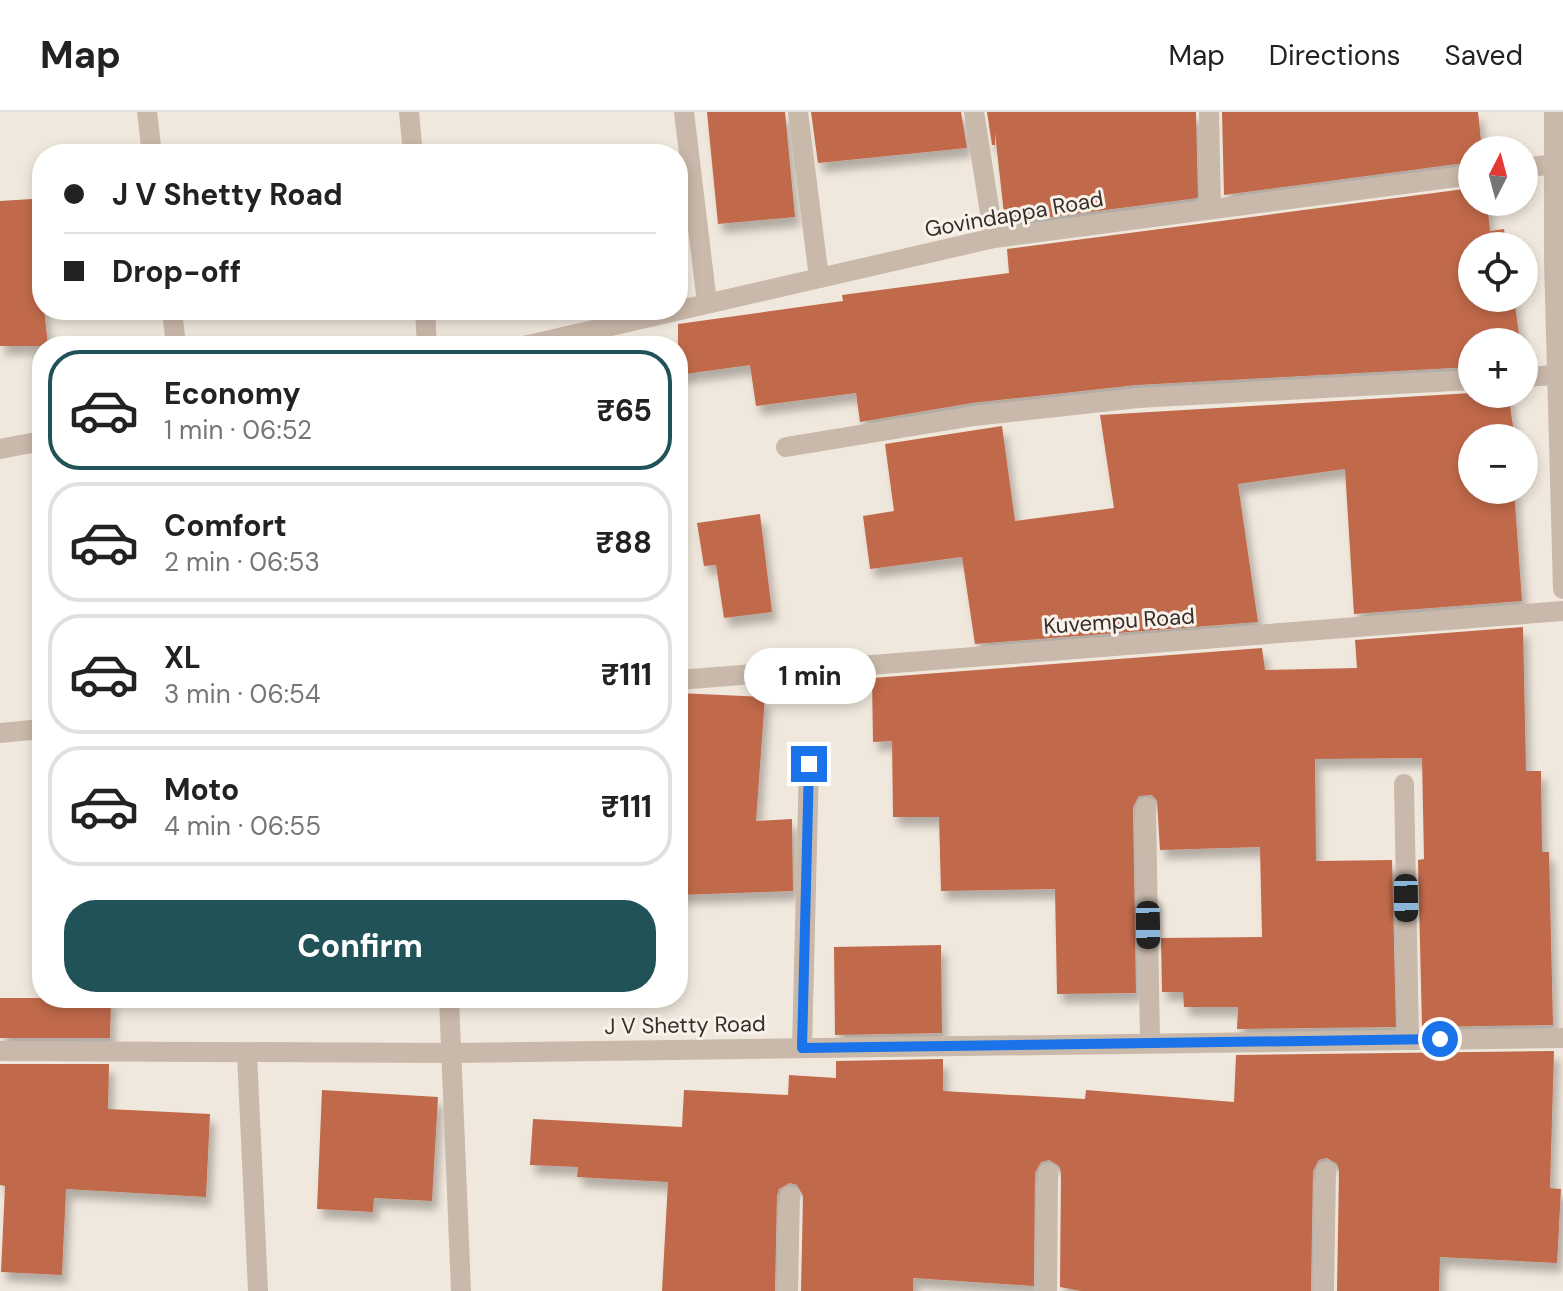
<!DOCTYPE html>
<meta charset="utf-8">
<style>
:root{--surface:#fff;--page:#f6f6f6;--text:#222;--muted:#767676;--line:#e0e0e0;--accent:#205257}
body{margin:0;font-family:"DM Sans",sans-serif;background:var(--page);color:var(--text);height:100vh;display:flex;flex-direction:column;font-size:30px;white-space:nowrap}
*{box-sizing:border-box;margin:0}
p{font-size:26px;color:var(--muted)}
.icon{flex:none;width:44px;height:44px;fill:none;stroke:currentColor;stroke-width:2;stroke-linecap:round;stroke-linejoin:round}
.map{position:relative;flex:1;overflow:hidden}
.sheet{position:absolute;left:32px;top:224px;width:656px;height:672px;display:flex;flex-direction:column;background:var(--surface);border-radius:32px;box-shadow:0 4px 12px #0003}
.sheet>*{flex:none}
.guide{position:absolute;left:32px;top:32px;width:656px;height:176px;border-radius:32px;box-shadow:0 4px 12px #0003;display:grid;align-content:center;height:176px;padding:0 32px;background:var(--surface)}
.needle{width:52px;rotate:6deg}
.controls{position:absolute;left:1458px;top:24px;display:grid;gap:16px}
.controls a{display:grid;place-items:center;width:80px;height:80px;border-radius:50%;background:var(--surface);box-shadow:0 4px 12px #0003;font-size:40px}
.end{position:absolute;width:36px;height:36px;margin:-18px;border:10px solid #1a73e8;background:#fff;box-shadow:0 0 0 4px #fff}
.from{border-radius:50%}
.bubble{position:absolute;height:56px;border-radius:28px;background:var(--surface);box-shadow:0 4px 12px #0003;font-size:26px;font-weight:700;line-height:56px;text-align:center}
.car{position:absolute;width:24px;height:48px;margin:-24px -12px;border-radius:10px;box-shadow:0 0 6px 2px #0007;background:linear-gradient(#222 24%,#8ab4d8 0 40%,#222 0 76%,#8ab4d8 0 86%,#222 0)}
.guide b{display:flex;align-items:center;gap:28px;height:76px;font-size:30px}
.guide b+b{border-top:2px solid var(--line)}
.guide i{width:20px;height:20px;background:var(--text)}
ul{padding:14px 0 0;list-style:none}
li{display:flex;align-items:center;gap:24px;height:120px;margin:0 16px 12px;padding:0 16px;border:4px solid var(--line);border-radius:32px}
li div{flex:1}
li b{display:block;font-size:30px}
li em{font-style:normal;font-weight:700}
li.active{border-color:var(--accent)}
li>.icon{width:72px;height:72px;stroke-width:1.5}
.button{display:flex;gap:16px;margin-top:auto;padding:16px 32px}
.button a{flex:1;height:92px;border-radius:32px;background:var(--accent);color:#fff;font-size:32px;font-weight:700;line-height:92px;text-align:center}
header{display:flex;align-items:center;gap:48px;box-sizing:border-box;height:112px;padding:0 40px;background:var(--surface);border-bottom:2px solid var(--line)}
header strong{font-size:38px}
nav{display:flex;gap:44px;margin-inline-start:auto;font-size:28px}
.map>svg:first-child{display:block}
.building{fill:#c16a4c;filter:url(#shadow)}
.lines{fill:none;stroke-linecap:round;stroke-linejoin:round}
.minor{stroke:#c9b9aa;stroke-width:20}
.tertiary{stroke:#c9b9aa;stroke-width:20}
.route{stroke:#1a73e8;stroke-width:10}
.labels{text-anchor:middle;dominant-baseline:central;stroke-width:6;stroke-linejoin:round;paint-order:stroke}
.street-label{font-size:22px;fill:#372e29;stroke:#f9f2ea}
</style>
<header>
<strong>Map</strong>
<nav><a>Map</a><a>Directions</a><a>Saved</a></nav>
</header>
<div class="map">
<svg width="1563" height="1179" viewBox="0 0 1563 1179">
<defs>
<filter id="shadow"><feDropShadow dx="5" dy="9" stdDeviation="4" flood-color="#0004"/></filter>
</defs>
<rect width="100%" height="100%" fill="#f1e8dd"/>
<g class="building">
<polygon points="707,0 785,0 795,105 718,112"/>
<polygon points="811,0 961,0 967,36 818,51"/>
<polygon points="987,0 1196,0 1198,86 1005,111 995,21 995,33 992,33"/>
<polygon points="1222,0 1478,0 1482,38 1472,38 1472,50 1224,83"/>
<polygon points="1472,76 1472,90 1487,90 1490,119 1504,117 1507,134 1472,134 1472,186 1514,186 1520,230 1472,230 1472,255 1137,273 972,291 860,310 856,281 756,294 750,253 678,263 678,212 843,189 842,183 1009,161 1007,137"/>
<polygon points="32,87 48,234 0,234 0,89"/>
<polygon points="1472,281 1508,282 1515,326 1472,326 1472,378 1514,378 1522,489 1354,502 1345,357 1238,372 1258,510 975,532 962,445 870,457 863,404 894,399 885,332 1002,314 1015,409 1114,396 1100,303"/>
<polygon points="760,402 772,500 724,506 716,453 704,454 697,411"/>
<polygon points="1523,515 1526,659 1541,659 1542,740 1549,740 1553,913 1422,915 1418,748 1424,747 1422,646 1315,647 1316,749 1392,748 1396,915 1237,917 1238,895 1184,895 1183,880 1162,880 1161,826 1262,825 1260,735 1160,738 1157,689 1152,683 1139,684 1133,695 1136,881 1057,882 1055,777 941,779 939,705 893,705 892,629 873,630 872,566 1262,536 1265,558 1357,556 1355,528"/>
<polygon points="678,581 765,585 756,709 792,707 793,779 678,783"/>
<polygon points="941,833 942,921 835,923 834,835"/>
<polygon points="0,886 111,886 110,926 0,926"/>
<polygon points="1554,939 1550,1076 1561,1077 1557,1151 1440,1145 1439,1179 1337,1179 1339,1059 1337,1052 1327,1046 1319,1048 1313,1059 1311,1179 1081,1179 1060,1175 1061,1061 1059,1054 1049,1048 1041,1050 1035,1061 1034,1174 913,1166 913,1179 801,1179 803,1084 797,1073 790,1071 779,1077 777,1084 775,1179 662,1179 668,1070 577,1065 578,1055 530,1053 533,1007 682,1015 684,978 788,983 789,963 836,966 836,949 943,947 943,979 1085,987 1086,978 1234,990 1236,943"/>
<polygon points="0,952 109,952 108,997 210,1002 206,1085 66,1077 62,1163 1,1160 5,1074 0,1073"/>
<polygon points="322,978 438,985 432,1089 374,1086 373,1100 317,1097"/>
</g>
<g class="lines">
<g class="minor">
<polyline points="147,0 152,42"/>
<polyline points="409,0 413,42"/>
<polyline points="684,0 707,191"/>
<polyline points="798,0 819,166"/>
<polyline points="974,0 994,126"/>
<polyline points="1209,0 1211,97"/>
<polyline points="1524,56 1553,52"/>
<polyline points="172,198 176,234"/>
<polyline points="425,198 427,234"/>
<polyline points="524,234 994,126 1472,63"/>
<polyline points="1524,265 1556,263"/>
<polyline points="786,335 974,304 1138,286 1472,268"/>
<polyline points="0,337 42,329"/>
<polyline points="678,568 1563,499"/>
<polyline points="0,621 42,617"/>
<polyline points="1404,672 1409,928"/>
<polyline points="1146,695 1150,931"/>
<polyline points="449,886 461,1179"/>
<polyline points="802,936 809,652"/>
<polyline points="0,939 453,941 1563,926"/>
<polyline points="247,942 258,1179"/>
<polyline points="788,1179 790,1084"/>
<polyline points="1047,1179 1048,1061"/>
<polyline points="1324,1179 1326,1059"/>
</g>
<polyline class="tertiary" points="1554,0 1554,149 1563,477"/>
</g>
<g class="lines">
<polyline class="route" points="809,652 802,936 1440,927"/>
</g>
<g class="labels">
<g class="street-label">
<text transform="translate(1014 102) rotate(-10)">Govindappa Road</text>
<text transform="translate(1119 509) rotate(-4)">Kuvempu Road</text>
<text transform="translate(685 913) rotate(-1)">J V Shetty Road</text>
</g>
</g>
</svg>
<div class="controls">
<a><svg class="needle" viewBox="-14 -14 28 28"><path d="M0-13l5 13h-10z" fill="#e53935"/><path d="M0 13l5-13h-10z" fill="#767676"/></svg></a>
<a><svg class="icon" aria-label="locate" viewBox="0 0 24 24"><circle cx="12" cy="12" r="6"/><path d="M12 2v4M12 18v4M2 12h4M18 12h4"/></svg></a>
<a>+</a>
<a>−</a>
</div>
<i class="end from" style="left:1440px;top:927px"></i>
<i class="end" style="left:809px;top:652px"></i>
<div class="bubble" style="left:744px;top:536px;width:132px">1 min</div>
<i class="car" style="left:1406px;top:786px;rotate:179deg"></i>
<i class="car" style="left:1148px;top:813px;rotate:179deg"></i>
<div class="guide">
<b><i class="from"></i>J V Shetty Road</b>
<b><i></i>Drop-off</b>
</div>
<section class="sheet">
<ul>
<li class="active"><svg class="icon" aria-label="car" viewBox="0 0 24 24"><path d="M5 17H2v-5l4-1 3-4h7l3 4 3 1v5h-3M9 17h6M6 11h13"/><circle cx="7" cy="17" r="2"/><circle cx="17" cy="17" r="2"/></svg><div><b>Economy</b><p>1 min · 06:52</p></div><em>₹65</em></li>
<li><svg class="icon" aria-label="car" viewBox="0 0 24 24"><path d="M5 17H2v-5l4-1 3-4h7l3 4 3 1v5h-3M9 17h6M6 11h13"/><circle cx="7" cy="17" r="2"/><circle cx="17" cy="17" r="2"/></svg><div><b>Comfort</b><p>2 min · 06:53</p></div><em>₹88</em></li>
<li><svg class="icon" aria-label="car" viewBox="0 0 24 24"><path d="M5 17H2v-5l4-1 3-4h7l3 4 3 1v5h-3M9 17h6M6 11h13"/><circle cx="7" cy="17" r="2"/><circle cx="17" cy="17" r="2"/></svg><div><b>XL</b><p>3 min · 06:54</p></div><em>₹111</em></li>
<li><svg class="icon" aria-label="car" viewBox="0 0 24 24"><path d="M5 17H2v-5l4-1 3-4h7l3 4 3 1v5h-3M9 17h6M6 11h13"/><circle cx="7" cy="17" r="2"/><circle cx="17" cy="17" r="2"/></svg><div><b>Moto</b><p>4 min · 06:55</p></div><em>₹111</em></li>
</ul>
<div class="button"><a>Confirm</a></div>
</section>
</div>
